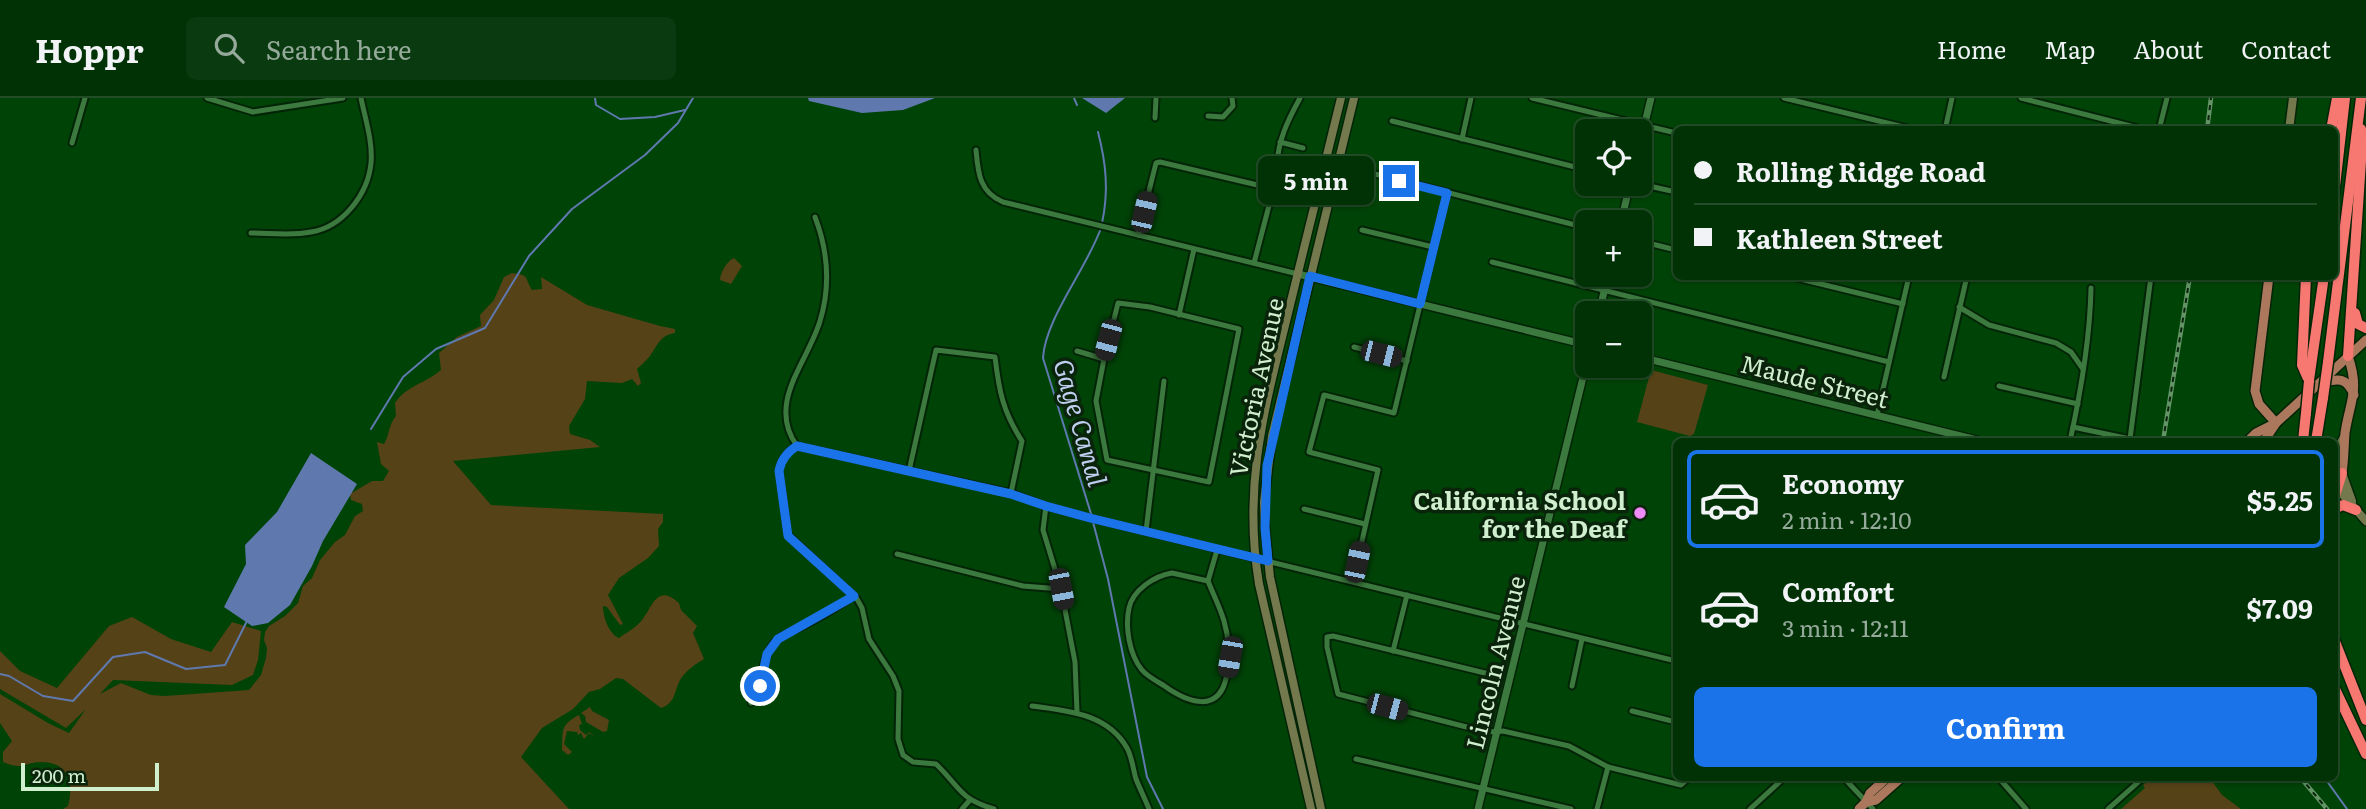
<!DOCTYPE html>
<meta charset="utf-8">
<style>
:root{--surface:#003205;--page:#0a3a0f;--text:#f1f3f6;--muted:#95aa9a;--line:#224d27;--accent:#1a73e8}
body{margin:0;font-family:Literata,serif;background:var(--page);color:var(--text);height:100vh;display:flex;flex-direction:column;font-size:26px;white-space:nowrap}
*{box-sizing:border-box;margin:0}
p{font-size:23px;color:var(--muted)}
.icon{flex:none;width:38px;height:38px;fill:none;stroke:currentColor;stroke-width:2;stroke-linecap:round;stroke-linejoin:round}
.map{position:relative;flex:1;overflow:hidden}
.details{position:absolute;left:1673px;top:340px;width:665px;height:343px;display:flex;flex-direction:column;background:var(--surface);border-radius:10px;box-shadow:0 2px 5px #0004,0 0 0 2px var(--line)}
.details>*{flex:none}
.banner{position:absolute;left:1673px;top:28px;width:665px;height:154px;border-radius:10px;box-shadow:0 2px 5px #0004,0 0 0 2px var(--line);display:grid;align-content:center;height:154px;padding:0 21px;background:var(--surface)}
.controls{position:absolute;left:1575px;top:21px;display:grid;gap:14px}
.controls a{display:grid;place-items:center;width:77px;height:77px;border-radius:10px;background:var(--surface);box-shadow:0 2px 5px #0004,0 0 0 2px var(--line);font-size:35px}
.scale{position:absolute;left:21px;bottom:18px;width:138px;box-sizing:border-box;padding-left:7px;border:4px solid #d0efcf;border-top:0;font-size:19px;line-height:24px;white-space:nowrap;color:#d0efcf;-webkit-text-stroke:5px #0a230b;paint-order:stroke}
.end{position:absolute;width:32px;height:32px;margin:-16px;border:9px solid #1a73e8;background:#fff;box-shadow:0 0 0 4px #fff}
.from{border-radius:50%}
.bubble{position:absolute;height:49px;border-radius:10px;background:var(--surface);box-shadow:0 2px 5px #0004,0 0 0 2px var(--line);font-size:23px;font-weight:700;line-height:49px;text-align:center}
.car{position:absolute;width:21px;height:42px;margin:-21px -10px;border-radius:9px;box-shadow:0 0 5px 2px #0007;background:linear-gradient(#222 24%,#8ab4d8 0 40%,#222 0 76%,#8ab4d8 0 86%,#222 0)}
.banner b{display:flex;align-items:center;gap:24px;height:66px;font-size:26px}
.banner b+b{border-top:2px solid var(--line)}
.banner i{width:18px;height:18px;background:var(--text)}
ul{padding:12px 0 0;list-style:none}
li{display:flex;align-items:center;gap:21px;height:98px;margin:0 14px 10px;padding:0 7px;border:4px solid transparent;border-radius:10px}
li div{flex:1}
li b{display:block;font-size:26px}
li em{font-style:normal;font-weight:700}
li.current{border-color:var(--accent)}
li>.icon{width:63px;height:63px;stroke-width:1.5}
.primary-button{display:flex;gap:14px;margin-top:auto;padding:14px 21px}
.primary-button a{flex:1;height:80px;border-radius:10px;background:var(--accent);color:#fff;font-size:28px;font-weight:700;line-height:80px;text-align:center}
header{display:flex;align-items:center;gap:42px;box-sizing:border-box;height:98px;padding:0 35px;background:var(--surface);border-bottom:2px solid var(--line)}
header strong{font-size:33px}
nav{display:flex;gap:38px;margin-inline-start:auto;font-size:24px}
.search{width:490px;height:63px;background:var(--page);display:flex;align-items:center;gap:18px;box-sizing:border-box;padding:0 24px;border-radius:10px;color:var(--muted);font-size:26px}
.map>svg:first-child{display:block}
.green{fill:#564217}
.water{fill:#5f79af}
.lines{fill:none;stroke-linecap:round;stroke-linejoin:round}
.stream{stroke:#5f79af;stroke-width:2}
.minor-casing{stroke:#042407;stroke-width:9}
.tertiary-casing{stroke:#042407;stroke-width:10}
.secondary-casing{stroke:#042407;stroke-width:11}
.primary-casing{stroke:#042407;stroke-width:12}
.motorway-casing{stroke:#042407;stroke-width:13}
.minor{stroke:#3c793e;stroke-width:5}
.tertiary{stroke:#3c793e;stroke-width:7}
.secondary{stroke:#74784d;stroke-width:8}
.primary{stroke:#ac785d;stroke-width:9}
.motorway{stroke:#f77771;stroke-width:10}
.rail-casing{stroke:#629465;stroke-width:4.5}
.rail{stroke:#0a230b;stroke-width:2;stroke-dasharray:5;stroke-linecap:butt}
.motorway-bridge-casing{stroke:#042407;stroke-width:13;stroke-linecap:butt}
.motorway-bridge{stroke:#f77771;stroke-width:10}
.route{stroke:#1a73e8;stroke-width:9}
.poi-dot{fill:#ef8bf7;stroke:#0a230b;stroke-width:2.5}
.labels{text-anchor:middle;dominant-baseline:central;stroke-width:7;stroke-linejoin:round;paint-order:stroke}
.street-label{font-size:24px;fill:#d0efcf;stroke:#0a230b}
.poi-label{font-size:24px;font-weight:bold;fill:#d0efcf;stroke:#0a230b;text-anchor:end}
.water-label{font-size:26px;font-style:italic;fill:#bfcfef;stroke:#0a230b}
</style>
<header>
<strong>Hoppr</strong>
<div class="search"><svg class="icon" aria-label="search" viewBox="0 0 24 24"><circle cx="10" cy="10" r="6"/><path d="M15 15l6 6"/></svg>Search here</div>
<nav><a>Home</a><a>Map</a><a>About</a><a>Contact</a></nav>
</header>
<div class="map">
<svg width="2366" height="711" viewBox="0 0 2366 711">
<rect width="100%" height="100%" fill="#004307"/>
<g class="green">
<path d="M 734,160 L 742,168 L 731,186 L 720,182 C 720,175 727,163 734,160 Z"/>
<path d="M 512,175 C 530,177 524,179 532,192 L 542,191 L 541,179 L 587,207 L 660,228 L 675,231 L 675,235 C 660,237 657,248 650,258 C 646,263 641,267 637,271 L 641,285 L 638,288 L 632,281 L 622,285 L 587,283 L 585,301 L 569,328 L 570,336 L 590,342 L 600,349 L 453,363 L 491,407 L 663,416 L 663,424 L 658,431 L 659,448 L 648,460 L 619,480 L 608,497 L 623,526 L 620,527 L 607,509 L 603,508 C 603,519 609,536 619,540 C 626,535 637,529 642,522 C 653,508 657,485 679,505 L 681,512 L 697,528 L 693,535 L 704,561 C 697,565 687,572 682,579 C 674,590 677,605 661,610 L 623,581 L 616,580 L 600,591 L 589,594 L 573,611 L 542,630 L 521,659 L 569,711 L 63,711 L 68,708 C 74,685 69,664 41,664 C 24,664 25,673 3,664 L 3,654 L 12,643 L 0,625 L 0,596 L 48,625 L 69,635 L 86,611 L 66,630 L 0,591 L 0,553 L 20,573 L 57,590 L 109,528 L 132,519 L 171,541 L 211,554 L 232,524 L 261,533 L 258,562 L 253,577 L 232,587 L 113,582 L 100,596 L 121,585 L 151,597 L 165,598 L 249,592 L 261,577 L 266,560 L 267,550 L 264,542 L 265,534 L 269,528 L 285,518 L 298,505 L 303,488 L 312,480 L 320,462 L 335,444 L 345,437 L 355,418 L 363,413 L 362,406 L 351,402 L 350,396 L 372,383 L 383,383 L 389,373 L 381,366 L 377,344 L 384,346 C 390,337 388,327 396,318 L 395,305 C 406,288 426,285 441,272 L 439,255 L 457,239 L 481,228 L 480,217 L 494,202 L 504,179 Z"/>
<polygon points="1651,272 1708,287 1694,336 1690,338 1637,324"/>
<polygon points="590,609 592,613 609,622 607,633 603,634 586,624 585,618 581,615"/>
<path d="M 579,617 L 582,626 L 579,627 L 580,632 L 586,637 L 589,634 L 596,639 L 589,635 L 584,641 L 581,635 L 578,637 L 577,634 L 567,633 L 564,646 L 572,654 L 568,657 L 562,652 C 563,632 560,627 579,617 Z"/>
<polygon points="2153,679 2209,679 2222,697 2241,711 2121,711 2145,690 2143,687"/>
</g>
<g class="water">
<polygon points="808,0 935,0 903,12 862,15 809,3"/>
<polygon points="1082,0 1125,0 1106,15"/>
<polygon points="311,355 357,386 323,443 312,468 290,507 268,525 252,528 224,509 246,466 245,447 277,414"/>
</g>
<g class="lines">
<g class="stream">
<polyline points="595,0 596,7 620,21 655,19 685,12"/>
<polyline points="1074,0 1077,7"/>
<path d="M 1098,34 C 1106,65 1109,93 1102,125"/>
<polyline points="371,331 403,279 436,251 485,230 529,158 572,111 645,57 678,25 693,0"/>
<path d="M 1092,419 L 1043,260 C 1045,221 1087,170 1101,130"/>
<polyline points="1093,424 1108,481 1147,679 1163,711"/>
<polyline points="0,576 9,578 43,598 73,603 113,559 145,554 186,571 225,567 247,523"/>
<polyline points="2324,679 2347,711"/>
</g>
<g class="minor-casing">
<g id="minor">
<polyline points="207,0 253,14 343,0"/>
<polyline points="1532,0 1676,35"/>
<polyline points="1784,0 1916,32"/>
<polyline points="2021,0 2146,32"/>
<polyline points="1208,18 1223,19 1233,8 1232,0"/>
<polyline points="1155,20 1156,0"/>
<polyline points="1392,23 1587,72"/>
<polyline points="1945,32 1952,0"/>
<polyline points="2159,32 2167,0"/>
<polyline points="1462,41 1471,0"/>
<polyline points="1280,44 1303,50"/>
<polyline points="72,45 85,0"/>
<path d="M 976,52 C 978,74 979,94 1003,104 L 1298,176"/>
<path d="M 1277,67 C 1278,42 1288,22 1300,0"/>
<polyline points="1375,76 1587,130"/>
<polyline points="1640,86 1676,94"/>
<polyline points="1362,132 1433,149"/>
<path d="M 251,135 C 270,135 292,138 311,134 C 343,129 368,96 371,65 C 373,44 365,20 361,0"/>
<polyline points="1138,137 1156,65 1160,64 1266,89 1271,94 1271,100 1254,165"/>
<polyline points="1640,143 1676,152"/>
<polyline points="1492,164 1889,264"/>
<polyline points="1788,178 1903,206"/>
<polyline points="2045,178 2045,179"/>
<polygon points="1118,205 1150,209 1239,231 1209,384 1107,362 1096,303 1104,261"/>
<polyline points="1959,209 1989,227 2056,245 2071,254 2083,271"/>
<polyline points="1179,217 1194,151"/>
<polyline points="1354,249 1407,263"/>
<polyline points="1077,253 1104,261"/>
<polyline points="1944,279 1967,178"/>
<polyline points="1999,288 2078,306"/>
<polyline points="1877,317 1909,178"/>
<polyline points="2073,329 2130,341 2151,178"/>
<path d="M 2070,343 C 2081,293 2090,242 2091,190"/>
<polyline points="797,348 1011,395 1046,408 1090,420 1676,563"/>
<path d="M 797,348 C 787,353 781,362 779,373 L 788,437 L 857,501 L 862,510 L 869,541 L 893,578 L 899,593 L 898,641 L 903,657 L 913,664 L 936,666 C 960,689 959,701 994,711"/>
<path d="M 797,348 C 766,305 808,264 820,223 C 831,187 828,153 815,119"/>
<path d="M 909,373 L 936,252 L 995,259 C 999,293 1003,314 1022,343 L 1011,395"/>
<polyline points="1046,408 1043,432 1061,491 1075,564 1077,614"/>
<polyline points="1304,411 1365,426"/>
<polyline points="1146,433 1164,283"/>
<polyline points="897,456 1023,488 1061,491"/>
<path d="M 1172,475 L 1208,483 C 1213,496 1220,509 1224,523 C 1229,540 1230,558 1227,576 C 1220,617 1188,605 1163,587 C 1156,583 1147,578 1142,572 C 1129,556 1125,529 1129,510 C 1133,492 1154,478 1172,475 Z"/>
<polyline points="1208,483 1217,452"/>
<polyline points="1353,483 1378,372 1309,354 1324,297 1394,315 1447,95"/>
<polyline points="1393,553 1407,497"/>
<polyline points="1489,576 1333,538 1327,539 1327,549 1338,596 1486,634 1503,633 1569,648 1608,669 1681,687 1690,679"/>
<polyline points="1572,588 1582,541"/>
<path d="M 751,605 C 762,587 760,566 771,549 C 779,536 795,533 807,526 C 823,518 839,508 854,498"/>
<path d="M 1032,608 C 1067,613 1107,615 1127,650 C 1132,659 1133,671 1136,681 C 1140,691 1145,701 1149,711"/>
<polyline points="1632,613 1676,624"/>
<polyline points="1356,661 1571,711"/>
<polyline points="1843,679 1873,711"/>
<polyline points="1998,679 2026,711"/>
<polyline points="962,711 970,702"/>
<polyline points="1597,711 1608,669"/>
<polyline points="1750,711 1785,679"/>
<polyline points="2108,711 2144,679"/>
</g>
</g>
<g class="tertiary-casing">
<g id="tertiary">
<polyline points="1640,45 1651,0"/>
<polyline points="1621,124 1630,86"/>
<polyline points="1298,176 1587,247"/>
<polyline points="1599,215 1608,177"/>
<polyline points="1640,259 1981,343"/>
<polyline points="1478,711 1587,263"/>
</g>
</g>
<g class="secondary-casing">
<g id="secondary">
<polyline points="2289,32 2293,0"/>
<polyline points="2334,358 2345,337"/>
<polyline points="2342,375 2352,403"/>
<polyline points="2334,381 2343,397 2366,423"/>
<path d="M 1311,711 L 1259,486 C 1242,383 1266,306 1290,207 C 1307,138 1324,69 1341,0"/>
<polyline points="1321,711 1270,479 1265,430 1264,404 1272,338 1354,0"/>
</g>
</g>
<g class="primary-casing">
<g id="primary">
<polyline points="2269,178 2255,293 2259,306 2276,325"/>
<path d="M 2321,285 C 2338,280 2347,279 2354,297"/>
<polyline points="2248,343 2256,335 2274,326"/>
<polyline points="2264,343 2276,325 2366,242"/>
<path d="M 2342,375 C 2344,362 2344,348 2345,335 C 2350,302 2360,293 2348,258"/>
<polyline points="1866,704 1876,702 1902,679"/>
<polyline points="1859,711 1866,704 1870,695 1888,679"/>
</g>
</g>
<g class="motorway-casing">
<g id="motorway">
<polyline points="2331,32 2337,0"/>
<polyline points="2334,97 2345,0"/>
<polyline points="2306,178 2302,267 2309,283"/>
<polyline points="2355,215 2358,226 2366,230"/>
<polyline points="2348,258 2362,48 2361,31"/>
<polyline points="2328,264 2361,0"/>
<polyline points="2309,282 2324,178"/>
<polyline points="2303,343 2306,315"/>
<polyline points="2316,343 2323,300"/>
<polyline points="2334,401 2342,375"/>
<polyline points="2334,411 2343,407 2356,412"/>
<polyline points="2334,541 2366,622"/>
<polyline points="2334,589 2366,656"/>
</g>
</g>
<use href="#minor" class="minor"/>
<use href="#tertiary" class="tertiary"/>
<use href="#secondary" class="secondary"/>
<use href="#primary" class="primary"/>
<use href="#motorway" class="motorway"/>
<g class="rail-casing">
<g id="rail">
<polyline points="2207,32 2211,0"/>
<polyline points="2163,343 2190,178"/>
<polyline points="2300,679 2327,711"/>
</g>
</g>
<use href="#rail" class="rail"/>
<g class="motorway-bridge-casing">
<g id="motorway-bridge">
<polyline points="2323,300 2328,264"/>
<polyline points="2306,315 2309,283"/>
</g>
</g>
<use href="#motorway-bridge" class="motorway-bridge"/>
</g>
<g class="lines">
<path class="route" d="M 760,588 L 767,556 L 778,541 L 854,498 L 788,438 L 779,373 C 781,362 787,354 797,348 L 1011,396 L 1046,408 L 1090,420 L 1268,463 L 1265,430 L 1267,368 L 1310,178 L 1420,206 L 1447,95 L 1399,83"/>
</g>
<circle class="poi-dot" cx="1640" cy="415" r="7"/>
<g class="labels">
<g class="street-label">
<text transform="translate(1815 282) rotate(14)">Maude Street</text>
<text transform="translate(1255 289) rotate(-78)">Victoria Avenue</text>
<text transform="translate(1494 564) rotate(-76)">Lincoln Avenue</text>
</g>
<g class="poi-label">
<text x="1626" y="401">California School<tspan x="1626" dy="28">for the Deaf</tspan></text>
</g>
<g class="water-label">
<text transform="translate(1082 324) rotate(74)">Gage Canal</text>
</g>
</g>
</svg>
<div class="controls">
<a><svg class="icon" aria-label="locate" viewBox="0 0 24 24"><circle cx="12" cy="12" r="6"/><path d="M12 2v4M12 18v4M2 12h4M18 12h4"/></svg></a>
<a>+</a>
<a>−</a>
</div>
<div class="scale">200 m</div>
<i class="end from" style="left:760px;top:588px"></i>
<i class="end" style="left:1399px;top:83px"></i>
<div class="bubble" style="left:1258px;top:58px;width:116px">5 min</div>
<i class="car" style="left:1144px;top:114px;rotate:13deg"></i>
<i class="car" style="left:1108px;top:242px;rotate:195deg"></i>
<i class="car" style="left:1381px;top:256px;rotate:104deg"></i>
<i class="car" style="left:1357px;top:464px;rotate:12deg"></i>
<i class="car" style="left:1061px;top:491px;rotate:169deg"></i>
<i class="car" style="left:1230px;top:559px;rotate:190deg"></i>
<i class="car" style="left:1387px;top:609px;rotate:105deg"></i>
<div class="banner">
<b><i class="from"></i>Rolling Ridge Road</b>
<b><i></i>Kathleen Street</b>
</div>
<section class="details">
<ul>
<li class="current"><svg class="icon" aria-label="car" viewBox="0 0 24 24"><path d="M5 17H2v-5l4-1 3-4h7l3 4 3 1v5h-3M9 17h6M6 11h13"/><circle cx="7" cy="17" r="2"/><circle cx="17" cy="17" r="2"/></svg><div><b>Economy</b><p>2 min · 12:10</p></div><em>$5.25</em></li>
<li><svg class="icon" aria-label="car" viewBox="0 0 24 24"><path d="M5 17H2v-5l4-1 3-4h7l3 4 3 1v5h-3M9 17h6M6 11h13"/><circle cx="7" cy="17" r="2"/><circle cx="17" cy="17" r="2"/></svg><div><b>Comfort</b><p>3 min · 12:11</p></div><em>$7.09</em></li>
</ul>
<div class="primary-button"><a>Confirm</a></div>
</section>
</div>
